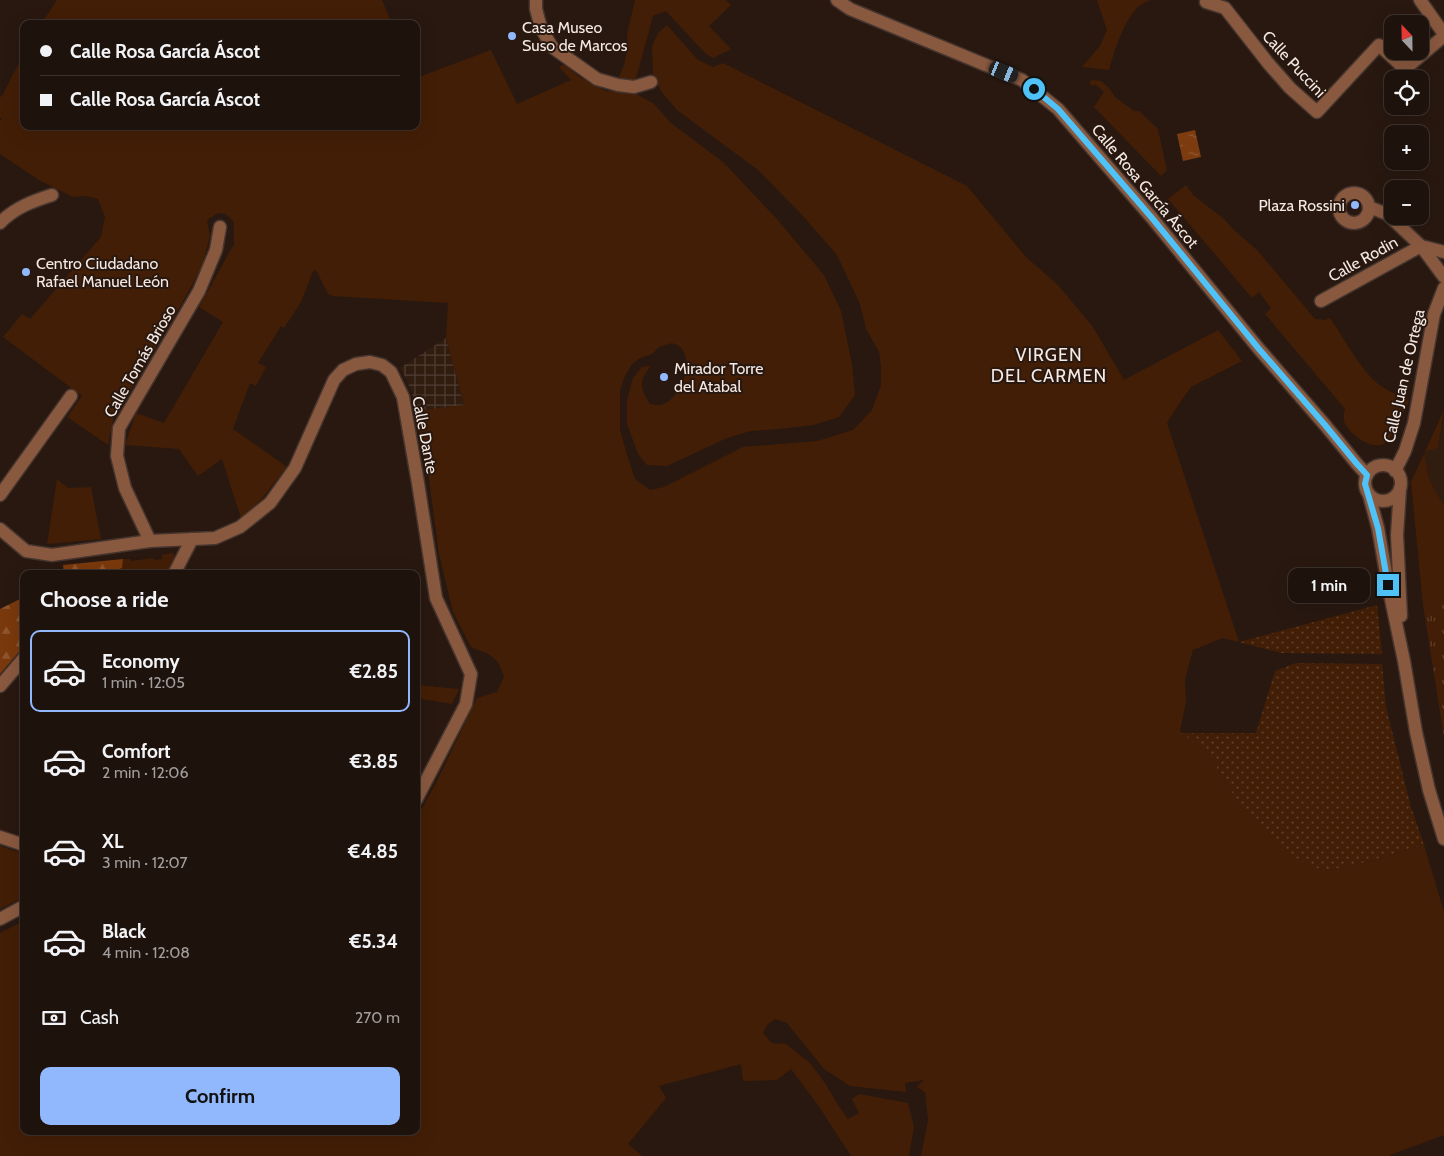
<!DOCTYPE html>
<meta charset="utf-8">
<style>
:root{--surface:#1e120c;--page:#2b201a;--text:#f1f3f6;--muted:#a19e9d;--line:#3c322d;--accent:#91b8fd}
body{margin:0;font-family:Cabin,sans-serif;background:var(--page);color:var(--text);height:100vh;display:flex;flex-direction:column;font-size:19px;white-space:nowrap}
*{box-sizing:border-box;margin:0}
p{font-size:16px;color:var(--muted)}
.icon{flex:none;width:28px;height:28px;fill:none;stroke:currentColor;stroke-width:2;stroke-linecap:round;stroke-linejoin:round}
.map{position:relative;flex:1;overflow:hidden}
.side{position:absolute;left:20px;top:570px;width:400px;height:565px;display:flex;flex-direction:column;background:var(--surface);border-radius:10px;box-shadow:0 5px 20px #0002,0 0 0 1px var(--line)}
.side>*{flex:none}
.hud{position:absolute;left:20px;top:20px;width:400px;height:110px;border-radius:10px;box-shadow:0 5px 20px #0002,0 0 0 1px var(--line);display:grid;align-content:center;height:110px;padding:0 20px;background:var(--surface)}
.needle{width:32px;rotate:338deg}
.tools{position:absolute;left:1384px;top:15px;display:grid;gap:10px}
.tools a{display:grid;place-items:center;width:45px;height:45px;border-radius:10px;background:var(--surface);box-shadow:0 5px 20px #0002,0 0 0 1px var(--line);font-size:25px}
.end{position:absolute;width:22px;height:22px;margin:-11px;border:6px solid #4fc3f7;background:#111;box-shadow:0 0 0 2px #111}
.from{border-radius:50%}
.bubble{position:absolute;height:35px;border-radius:10px;background:var(--surface);box-shadow:0 5px 20px #0002,0 0 0 1px var(--line);font-size:16px;font-weight:700;line-height:35px;text-align:center}
.car{position:absolute;width:15px;height:30px;margin:-15px -8px;border-radius:6px;box-shadow:0 0 4px 1px #0007;background:linear-gradient(#222 24%,#8ab4d8 0 40%,#222 0 76%,#8ab4d8 0 86%,#222 0)}
.hud b{display:flex;align-items:center;gap:18px;height:48px;font-size:19px}
.hud b+b{border-top:1px solid var(--line)}
.hud i{width:12px;height:12px;background:var(--text)}
ul{padding:0;list-style:none}
li{display:flex;align-items:center;gap:15px;height:82px;margin:0 10px 8px;padding:0 10px;border:2px solid transparent;border-radius:10px}
li div{flex:1}
li b{display:block;font-size:19px}
li em{font-style:normal;font-weight:700}
li.current{border-color:var(--accent)}
li>.icon{width:45px;height:45px;stroke-width:1.5}
h2{padding:0 20px;font-size:22px;line-height:60px}
.pay{display:flex;align-items:center;gap:12px;height:55px;padding:0 20px;font-size:19px}
.pay p{margin-inline-start:auto}
.primary-button{display:flex;gap:10px;margin-top:auto;padding:10px 20px}
.primary-button a{flex:1;height:58px;border-radius:10px;background:var(--accent);color:#111;font-size:20px;font-weight:700;line-height:58px;text-align:center}
.map>svg:first-child{display:block}
.built{fill:#311c10}
.industrial{fill:url(#industrial-grid)}
.grass{fill:#431e06}
.forest{fill:url(#forest-firs)}
.park{fill:url(#park-tufts)}
.garden{fill:url(#garden-dots)}
.water{fill:url(#water-ripples)}
.lines{fill:none;stroke-linecap:round;stroke-linejoin:round}
.minor-casing{stroke:#45352e;stroke-width:15}
.minor{stroke:#89593f;stroke-width:12}
.route{stroke:#4fc3f7;stroke-width:6}
.poi-dot{fill:#91b8fd;stroke:#281810;stroke-width:2}
.labels{text-anchor:middle;dominant-baseline:central;stroke-width:4;stroke-linejoin:round;paint-order:stroke}
.poi-label{font-size:16px;fill:#f4e9e3;stroke:#281810;text-anchor:start}
.street-label{font-size:16px;fill:#f4e9e3;stroke:#281810}
.neighbourhood-label{font-size:18px;letter-spacing:1px;fill:#f4e9e3;stroke:#281810}
</style>
<div class="map">
<svg width="1444" height="1156" viewBox="0 0 1444 1156">
<defs>
<pattern id="industrial-grid" width="8" height="8" patternUnits="userSpaceOnUse" patternTransform="scale(1.25)"><rect width="8" height="8" fill="#311c10"/><path d="M0 4h8M4 0v8" fill="none" stroke="#4f3d33"/></pattern>
<pattern id="forest-firs" width="22" height="20" patternUnits="userSpaceOnUse" patternTransform="scale(1.25)"><rect width="22" height="20" fill="#7a390c"/><path d="M5 1l3.5 6h-7zM16 11l3.5 6h-7z" fill="#8e562f"/></pattern>
<pattern id="park-tufts" width="24" height="20" patternUnits="userSpaceOnUse" patternTransform="scale(1.25)"><rect width="24" height="20" fill="#431e06"/><path d="M3 7l-1-3M5 7V3M7 7l1-3M15 17l-1-3M17 17v-4M19 17l1-3" fill="none" stroke="#5f3f2a"/></pattern>
<pattern id="garden-dots" width="8" height="8" patternUnits="userSpaceOnUse" patternTransform="scale(1.25)"><rect width="8" height="8" fill="#431e06"/><path d="M2 2h.1M6 6h.1" fill="none" stroke="#5f3f2a" stroke-width="1.8" stroke-linecap="round"/></pattern>
<pattern id="water-ripples" width="26" height="14" patternUnits="userSpaceOnUse" patternTransform="scale(1.25)"><rect width="26" height="14" fill="#7d3c10"/><path d="M2 4q2-2 4 0t4 0M15 11q2-2 4 0t4 0" fill="none" stroke="#905833"/></pattern>
</defs>
<rect width="100%" height="100%" fill="#281810"/>
<polygon class="built" points="1444,415 1444,506 1429,479 1424,451 1438,448"/>
<polygon class="industrial" points="446,338 464,406 415,411 412,393 406,378 400,368"/>
<g class="grass">
<polygon points="57,0 382,0 392,24 41,24"/>
<polygon points="635,0 726,0 731,5 709,26 731,49 713,58 705,53 666,11 653,16 635,82 618,79 624,65 628,48 627,34"/>
<path d="M 1097,0 L 1150,0 C 1146,2 1142,4 1139,6 C 1124,19 1114,52 1109,70 L 1082,67 L 1100,46 L 1107,30 Z"/>
<path d="M 667,25 L 698,60 L 713,67 L 723,63 L 967,186 L 1026,257 L 1058,285 L 1093,327 L 1124,380 L 1218,330 L 1242,361 L 1191,387 L 1179,404 L 1167,423 L 1239,642 L 1223,638 L 1193,650 L 1185,679 L 1186,702 L 1180,731 L 1209,755 L 1243,810 L 1324,871 L 1372,861 L 1424,845 L 1444,912 L 1444,1135 L 1390,1155 L 1390,1156 L 921,1156 L 928,1120 L 925,1092 L 917,1087 L 924,1080 L 905,1083 L 906,1092 L 850,1086 L 824,1069 L 787,1023 L 775,1019 L 767,1025 L 763,1033 L 772,1043 L 786,1044 L 810,1063 L 825,1083 L 838,1105 L 848,1119 L 859,1113 L 852,1099 L 859,1094 L 908,1103 L 914,1127 L 909,1156 L 851,1156 L 818,1105 L 791,1069 L 777,1080 L 743,1081 L 741,1064 L 659,1086 L 666,1098 L 628,1144 L 642,1156 L 0,1156 L 0,933 L 24,921 L 24,1131 L 416,1131 L 416,819 L 438,779 L 477,698 L 497,692 L 504,677 C 498,656 491,655 471,647 L 453,612 L 439,554 L 428,472 L 415,411 L 464,405 L 446,338 L 448,303 L 333,296 L 328,294 L 316,270 L 313,271 L 301,302 L 284,328 L 281,326 L 258,363 L 266,367 L 256,386 L 250,383 L 233,429 L 287,467 L 260,501 L 241,518 L 222,459 L 198,476 L 179,449 L 125,445 L 136,413 L 164,423 L 223,322 L 199,307 L 234,244 L 234,222 L 226,214 L 218,213 L 207,220 L 210,236 L 202,266 L 181,305 L 113,420 L 108,445 L 67,417 L 82,396 L 3,337 L 22,314 L 30,319 L 101,237 L 105,217 L 98,199 L 86,196 L 73,197 L 39,180 L 0,154 L 0,121 L 2,119 L 0,117 L 0,98 L 1,96 L 2,96 L 24,53 L 24,126 L 416,126 L 416,78 L 491,50 L 517,104 L 571,80 L 559,67 L 565,64 L 578,76 L 606,91 L 635,93 L 654,104 L 671,123 L 723,162 L 776,218 L 824,275 L 841,311 L 852,364 L 855,395 L 839,417 L 814,425 L 778,429 L 751,431 L 727,438 L 667,466 L 647,465 L 638,454 L 627,424 L 627,400 L 633,378 L 642,367 L 651,366 C 638,381 640,388 650,404 C 653,404 657,406 661,405 C 680,400 694,365 682,349 C 680,346 675,344 672,343 L 659,347 L 652,354 L 640,358 L 632,364 L 624,378 L 620,391 L 620,430 L 627,455 L 635,479 L 650,490 L 664,487 L 743,447 L 817,441 L 853,430 L 872,410 L 881,385 L 881,368 L 879,352 L 866,329 L 860,304 L 837,255 L 802,215 L 758,170 L 677,110 L 661,91 L 653,74 L 652,46 L 658,33 Z"/>
<polygon points="1092,80 1101,81 1109,88 1115,97 1134,111 1139,111 1158,129 1167,170 1161,176 1094,107 1104,92 1096,85 1091,86 1090,82"/>
<path d="M 1186,185 L 1193,195 L 1224,219 L 1235,231 L 1258,251 L 1315,319 L 1325,320 L 1330,318 C 1344,338 1361,372 1381,386 C 1390,392 1400,396 1409,401 C 1406,407 1391,439 1387,442 C 1373,452 1352,436 1345,424 C 1343,419 1343,414 1345,409 L 1265,314 L 1271,308 L 1259,292 L 1252,298 L 1168,199 Z"/>
<polygon points="1444,410 1438,448 1424,452 1429,479 1444,506 1444,599 1431,604 1423,605 1411,482"/>
<polygon points="57,479 68,488 91,487 101,539 47,544"/>
<polygon points="172,553 174,554 174,558 166,574 104,574 121,568 123,559 130,559 131,561 153,558 154,560 162,559 162,555"/>
<polygon points="416,685 459,689 452,704 416,698"/>
<polygon points="0,846 24,854 24,897 0,909"/>
</g>
<g class="forest">
<polygon points="123,559 122,568 104,574 64,574 63,565"/>
<polygon points="24,597 24,646 0,674 0,609"/>
</g>
<polygon class="park" points="1444,599 1444,737 1423,605 1431,604"/>
<g class="garden">
<polygon points="1377,605 1382,654 1281,653 1239,642"/>
<polygon points="1296,663 1382,664 1386,707 1411,807 1424,845 1372,861 1324,871 1292,857 1243,810 1209,755 1182,733 1256,733 1275,671"/>
</g>
<polygon class="water" points="1195,130 1201,157 1183,161 1177,134"/>
<g class="lines">
<g class="minor-casing">
<g id="minor">
<polyline points="536,0 536,9 541,28 552,47 597,79 618,85 634,87 651,82"/>
<polyline points="837,0 850,9 1022,80 1058,109 1152,218 1259,349 1325,425 1357,464 1367,475"/>
<polyline points="1420,0 1444,34"/>
<polyline points="1206,2 1225,8 1268,63 1290,88 1317,112 1379,45 1405,69 1444,36"/>
<circle cx="1354" cy="208" r="15"/>
<polyline points="1369,207 1387,214 1421,246 1444,277"/>
<path d="M 0,223 C 14,208 33,201 52,195"/>
<polyline points="1421,246 1444,252"/>
<polyline points="1321,301 1421,246"/>
<circle cx="1383" cy="483" r="18"/>
<polyline points="1395,471 1405,451 1414,423 1434,314 1444,288"/>
<polyline points="1400,489 1397,535 1401,616"/>
<polyline points="0,495 71,396"/>
<polyline points="1369,495 1378,528 1388,585 1404,661 1416,732 1429,790 1444,839"/>
<polyline points="0,529 26,551 52,555 150,541 215,538 240,527 270,503 295,468 334,380 343,370 356,364 370,362 382,365 391,372 403,397 418,483 436,598 471,674 466,704 416,800"/>
<polyline points="150,541 125,488 117,456 119,428 199,291 216,250 220,227"/>
<polyline points="174,574 192,539"/>
<polyline points="0,686 24,658"/>
<polyline points="0,837 24,845"/>
<polyline points="0,919 24,906"/>
</g>
</g>
<use href="#minor" class="minor"/>
</g>
<g class="lines">
<polyline class="route" points="1034,89 1058,109 1152,218 1259,349 1325,425 1357,464 1367,475 1365,484 1378,528 1388,585"/>
</g>
<g class="poi-dot">
<circle cx="512" cy="36" r="5"/>
<circle cx="1355" cy="205" r="5"/>
<circle cx="26" cy="272" r="5"/>
<circle cx="664" cy="377" r="5"/>
</g>
<g class="labels">
<g class="poi-label">
<text x="522" y="27">Casa Museo<tspan x="522" dy="18">Suso de Marcos</tspan></text>
<text x="1345" y="205" text-anchor="end">Plaza Rossini</text>
<text x="36" y="263">Centro Ciudadano<tspan x="36" dy="18">Rafael Manuel León</tspan></text>
<text x="674" y="368">Mirador Torre<tspan x="674" dy="18">del Atabal</tspan></text>
</g>
<g class="street-label">
<text transform="translate(1294 64) rotate(47)">Calle Puccini</text>
<text transform="translate(1145 186) rotate(50)">Calle Rosa García Áscot</text>
<text transform="translate(1363 259) rotate(-29)">Calle Rodin</text>
<text transform="translate(140 361) rotate(-60)">Calle Tomás Brioso</text>
<text transform="translate(1404 376) rotate(-77)">Calle Juan de Ortega</text>
<text transform="translate(425 435) rotate(79)">Calle Dante</text>
</g>
<g class="neighbourhood-label">
<text x="1049" y="355">VIRGEN<tspan x="1049" dy="21">DEL CARMEN</tspan></text>
</g>
</g>
</svg>
<div class="tools">
<a><svg class="needle" viewBox="-14 -14 28 28"><path d="M0-13l5 13h-10z" fill="#e53935"/><path d="M0 13l5-13h-10z" fill="#a19e9d"/></svg></a>
<a><svg class="icon" aria-label="locate" viewBox="0 0 24 24"><circle cx="12" cy="12" r="6"/><path d="M12 2v4M12 18v4M2 12h4M18 12h4"/></svg></a>
<a>+</a>
<a>−</a>
</div>
<i class="end from" style="left:1034px;top:89px"></i>
<i class="end" style="left:1388px;top:585px"></i>
<div class="bubble" style="left:1288px;top:568px;width:82px">1 min</div>
<i class="car" style="left:1004px;top:72px;rotate:112deg"></i>
<div class="hud">
<b><i class="from"></i>Calle Rosa García Áscot</b>
<b><i></i>Calle Rosa García Áscot</b>
</div>
<section class="side">
<h2>Choose a ride</h2>
<ul>
<li class="current"><svg class="icon" aria-label="car" viewBox="0 0 24 24"><path d="M5 17H2v-5l4-1 3-4h7l3 4 3 1v5h-3M9 17h6M6 11h13"/><circle cx="7" cy="17" r="2"/><circle cx="17" cy="17" r="2"/></svg><div><b>Economy</b><p>1 min · 12:05</p></div><em>€2.85</em></li>
<li><svg class="icon" aria-label="car" viewBox="0 0 24 24"><path d="M5 17H2v-5l4-1 3-4h7l3 4 3 1v5h-3M9 17h6M6 11h13"/><circle cx="7" cy="17" r="2"/><circle cx="17" cy="17" r="2"/></svg><div><b>Comfort</b><p>2 min · 12:06</p></div><em>€3.85</em></li>
<li><svg class="icon" aria-label="car" viewBox="0 0 24 24"><path d="M5 17H2v-5l4-1 3-4h7l3 4 3 1v5h-3M9 17h6M6 11h13"/><circle cx="7" cy="17" r="2"/><circle cx="17" cy="17" r="2"/></svg><div><b>XL</b><p>3 min · 12:07</p></div><em>€4.85</em></li>
<li><svg class="icon" aria-label="car" viewBox="0 0 24 24"><path d="M5 17H2v-5l4-1 3-4h7l3 4 3 1v5h-3M9 17h6M6 11h13"/><circle cx="7" cy="17" r="2"/><circle cx="17" cy="17" r="2"/></svg><div><b>Black</b><p>4 min · 12:08</p></div><em>€5.34</em></li>
</ul>
<div class="pay"><svg class="icon" aria-label="cash" viewBox="0 0 24 24"><path d="M3 7h18v10H3z"/><circle cx="12" cy="12" r="2"/></svg>Cash<p>270 m</p></div>
<div class="primary-button"><a>Confirm</a></div>
</section>
</div>
